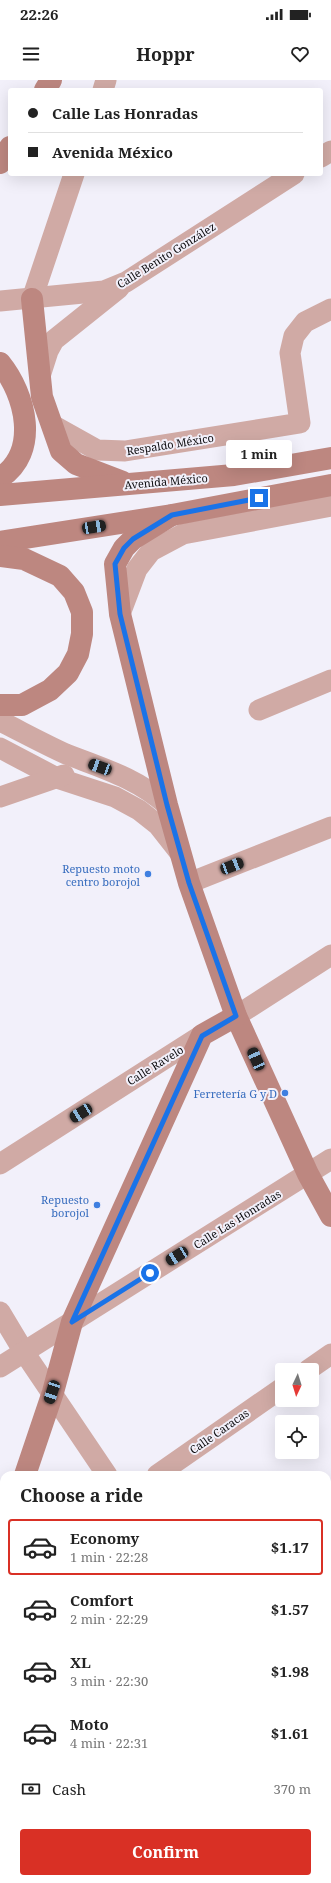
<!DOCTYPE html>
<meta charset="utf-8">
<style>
:root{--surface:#fff;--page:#f6f6f6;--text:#222;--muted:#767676;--line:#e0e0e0;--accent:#d93025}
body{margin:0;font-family:"Noto Serif",serif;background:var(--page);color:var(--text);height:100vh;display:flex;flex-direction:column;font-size:15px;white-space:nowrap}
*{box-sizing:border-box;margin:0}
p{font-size:13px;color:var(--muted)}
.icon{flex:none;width:22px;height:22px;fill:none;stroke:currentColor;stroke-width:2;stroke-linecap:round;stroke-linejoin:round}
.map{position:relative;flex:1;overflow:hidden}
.details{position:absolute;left:0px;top:1391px;width:331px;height:412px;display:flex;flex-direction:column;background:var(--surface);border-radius:12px 12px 0 0;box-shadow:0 4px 16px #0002}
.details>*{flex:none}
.hud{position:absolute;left:8px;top:8px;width:315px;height:88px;border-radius:4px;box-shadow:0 4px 16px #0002;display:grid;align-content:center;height:88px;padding:0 20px;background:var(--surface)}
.needle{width:26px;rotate:184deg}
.tools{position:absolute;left:275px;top:1283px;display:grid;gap:8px}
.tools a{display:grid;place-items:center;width:44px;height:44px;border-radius:4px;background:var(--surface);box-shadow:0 4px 16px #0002;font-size:20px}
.end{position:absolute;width:18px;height:18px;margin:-9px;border:5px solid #1a73e8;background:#fff;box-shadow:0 0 0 2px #fff}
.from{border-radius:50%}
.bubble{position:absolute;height:28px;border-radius:4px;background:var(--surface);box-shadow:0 4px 16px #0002;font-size:13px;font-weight:700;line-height:28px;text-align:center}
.car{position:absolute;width:12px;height:24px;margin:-12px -6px;border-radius:5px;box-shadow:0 0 3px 1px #0007;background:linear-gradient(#222 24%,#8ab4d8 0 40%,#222 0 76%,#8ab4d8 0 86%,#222 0)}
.hud b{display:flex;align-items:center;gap:14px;height:38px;font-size:15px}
.hud b+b{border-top:1px solid var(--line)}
.hud i{width:10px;height:10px;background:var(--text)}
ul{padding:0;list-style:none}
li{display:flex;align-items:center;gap:12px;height:56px;margin:0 8px 6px;padding:0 12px;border:2px solid transparent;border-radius:4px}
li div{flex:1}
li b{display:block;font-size:15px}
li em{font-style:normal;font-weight:700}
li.current{border-color:var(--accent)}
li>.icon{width:36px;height:36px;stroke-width:1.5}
h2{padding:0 20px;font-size:18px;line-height:48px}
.pay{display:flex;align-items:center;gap:10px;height:44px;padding:0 20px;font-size:15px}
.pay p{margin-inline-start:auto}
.button{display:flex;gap:8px;margin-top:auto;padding:8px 20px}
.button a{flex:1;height:46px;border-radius:4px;background:var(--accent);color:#fff;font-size:16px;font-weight:700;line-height:46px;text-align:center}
.status{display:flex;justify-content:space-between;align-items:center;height:28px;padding:0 20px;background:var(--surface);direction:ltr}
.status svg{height:11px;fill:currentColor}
header{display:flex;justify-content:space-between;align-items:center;height:52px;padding:0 20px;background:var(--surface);font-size:18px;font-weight:700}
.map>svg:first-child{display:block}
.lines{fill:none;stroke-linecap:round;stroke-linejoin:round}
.minor{stroke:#d0aaa5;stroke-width:21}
.secondary{stroke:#bd8780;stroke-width:22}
.route{stroke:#1a73e8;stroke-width:5}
.shop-dot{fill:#3f7fe0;stroke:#f2f0fa;stroke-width:1.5}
.labels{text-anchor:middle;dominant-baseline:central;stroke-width:4;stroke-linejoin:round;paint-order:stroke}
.street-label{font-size:11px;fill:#0d0c0f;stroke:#f2f0fa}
.shop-label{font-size:11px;fill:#366cbe;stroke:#f2f0fa;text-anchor:end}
</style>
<div class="status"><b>22:26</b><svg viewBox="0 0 49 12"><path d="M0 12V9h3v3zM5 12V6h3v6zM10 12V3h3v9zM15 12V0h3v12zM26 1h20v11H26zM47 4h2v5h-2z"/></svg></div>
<header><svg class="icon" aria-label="menu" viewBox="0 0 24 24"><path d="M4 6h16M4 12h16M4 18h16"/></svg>Hoppr<svg class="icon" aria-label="heart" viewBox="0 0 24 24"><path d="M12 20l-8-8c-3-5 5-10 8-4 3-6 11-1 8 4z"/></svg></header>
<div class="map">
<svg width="331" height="1803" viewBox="0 0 331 1803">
<rect width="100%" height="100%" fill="#f2f0fa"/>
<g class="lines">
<g class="minor">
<polyline points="103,10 106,0"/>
<polyline points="321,77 331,71"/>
<polyline points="32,219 74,94"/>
<polyline points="0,221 104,211 126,202 294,94"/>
<polyline points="40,296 48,271 54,260 119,208"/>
<polyline points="54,346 97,370 125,371 300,343 290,273 294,256 305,242 331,229"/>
<polyline points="120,534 137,489 151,471 183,454 331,426"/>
<polyline points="259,630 331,600"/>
<path d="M 0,641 C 22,652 44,664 66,674 C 102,688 137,698 167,725"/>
<polyline points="0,668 57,698 115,717 139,730 158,745 180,773"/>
<polyline points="0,717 64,695"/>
<polyline points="189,803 331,747"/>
<polyline points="236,936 331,875"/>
<polyline points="0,1084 202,955"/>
<polyline points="0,1232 24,1272 107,1395"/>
<polyline points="0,1287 331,1079"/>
<polyline points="308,1290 331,1274"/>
<polyline points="157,1395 282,1308"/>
<polyline points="327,1491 331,1489"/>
<polyline points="0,1504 4,1501"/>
<polyline points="327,1686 331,1684"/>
<polyline points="0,1695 4,1693"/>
<polyline points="327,1761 331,1768"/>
<polyline points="147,1803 153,1799"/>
</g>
<g class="secondary">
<polyline points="45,10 51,0"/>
<polyline points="0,83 10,67"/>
<polyline points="32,219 42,317 61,371 76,384 123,402"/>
<path d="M 0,283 C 26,315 40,372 0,398"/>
<polyline points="0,415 234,395 331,378"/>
<polyline points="172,435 133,459 124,468 115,484 120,534 167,725 189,803 236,936 308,1094 331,1136"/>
<polyline points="0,462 172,435 331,405"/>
<polyline points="0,476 24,479 60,496 74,512 82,532 82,554 78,574 68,593 50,610 22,625 0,625"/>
<polyline points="25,1395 53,1312 72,1242 202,955 236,936"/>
<polyline points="0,1469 4,1457"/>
</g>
</g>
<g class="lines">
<polyline class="route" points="150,1193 72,1242 202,956 236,936 189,803 167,725 120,534 115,484 124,468 133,459 172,435 259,418"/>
</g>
<g class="shop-dot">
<circle cx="148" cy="794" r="4"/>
<circle cx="285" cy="1013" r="4"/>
<circle cx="97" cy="1125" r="4"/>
</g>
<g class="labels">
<g class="street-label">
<text transform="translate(166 175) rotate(-32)">Calle Benito González</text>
<text transform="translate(170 364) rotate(-9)">Respaldo México</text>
<text transform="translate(166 401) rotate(-5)">Avenida México</text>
<text transform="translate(155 985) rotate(-32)">Calle Ravelo</text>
<text transform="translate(237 1139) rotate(-32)">Calle Las Honradas</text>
<text transform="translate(219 1351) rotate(-35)">Calle Caracas</text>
</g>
<g class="shop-label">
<text x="140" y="788">Repuesto moto<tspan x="140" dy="13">centro borojol</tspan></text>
<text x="277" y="1013">Ferretería G y D</text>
<text x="89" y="1119">Repuesto<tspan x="89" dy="13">borojol</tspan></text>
</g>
</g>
</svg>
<div class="tools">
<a><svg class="needle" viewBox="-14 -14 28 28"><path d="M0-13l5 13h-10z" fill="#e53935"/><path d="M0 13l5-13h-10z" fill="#767676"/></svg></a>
<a><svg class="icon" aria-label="locate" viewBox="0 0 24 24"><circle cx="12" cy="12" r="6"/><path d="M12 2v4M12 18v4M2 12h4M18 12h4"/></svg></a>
</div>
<i class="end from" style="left:150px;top:1193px"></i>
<i class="end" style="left:259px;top:418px"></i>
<div class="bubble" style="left:226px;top:360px;width:66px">1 min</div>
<i class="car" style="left:94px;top:447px;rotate:81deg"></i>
<i class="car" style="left:100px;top:687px;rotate:290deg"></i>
<i class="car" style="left:232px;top:786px;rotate:69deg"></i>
<i class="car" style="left:256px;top:979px;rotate:336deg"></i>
<i class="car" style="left:81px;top:1033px;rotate:238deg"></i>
<i class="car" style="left:177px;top:1176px;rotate:238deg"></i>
<i class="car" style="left:52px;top:1312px;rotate:198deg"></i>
<div class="hud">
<b><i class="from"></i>Calle Las Honradas</b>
<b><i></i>Avenida México</b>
</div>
<section class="details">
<h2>Choose a ride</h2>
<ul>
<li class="current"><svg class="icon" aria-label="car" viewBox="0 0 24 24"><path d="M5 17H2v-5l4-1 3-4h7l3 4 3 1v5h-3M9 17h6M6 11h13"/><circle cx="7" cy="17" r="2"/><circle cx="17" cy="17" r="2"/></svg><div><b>Economy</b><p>1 min · 22:28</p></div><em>$1.17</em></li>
<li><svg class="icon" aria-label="car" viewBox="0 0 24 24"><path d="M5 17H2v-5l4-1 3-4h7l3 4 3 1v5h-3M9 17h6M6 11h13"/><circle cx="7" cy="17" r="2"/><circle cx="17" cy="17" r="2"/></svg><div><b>Comfort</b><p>2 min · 22:29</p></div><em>$1.57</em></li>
<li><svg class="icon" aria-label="car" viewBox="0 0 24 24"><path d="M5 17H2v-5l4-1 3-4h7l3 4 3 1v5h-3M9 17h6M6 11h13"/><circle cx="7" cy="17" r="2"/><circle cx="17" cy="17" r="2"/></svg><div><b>XL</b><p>3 min · 22:30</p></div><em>$1.98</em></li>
<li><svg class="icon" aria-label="car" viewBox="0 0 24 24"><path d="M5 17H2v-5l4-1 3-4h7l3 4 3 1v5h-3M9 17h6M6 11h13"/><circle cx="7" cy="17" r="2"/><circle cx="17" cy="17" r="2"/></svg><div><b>Moto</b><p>4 min · 22:31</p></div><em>$1.61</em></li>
</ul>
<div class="pay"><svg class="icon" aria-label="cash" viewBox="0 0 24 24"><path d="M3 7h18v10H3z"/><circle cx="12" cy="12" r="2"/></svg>Cash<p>370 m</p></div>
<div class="button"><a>Confirm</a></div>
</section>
</div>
